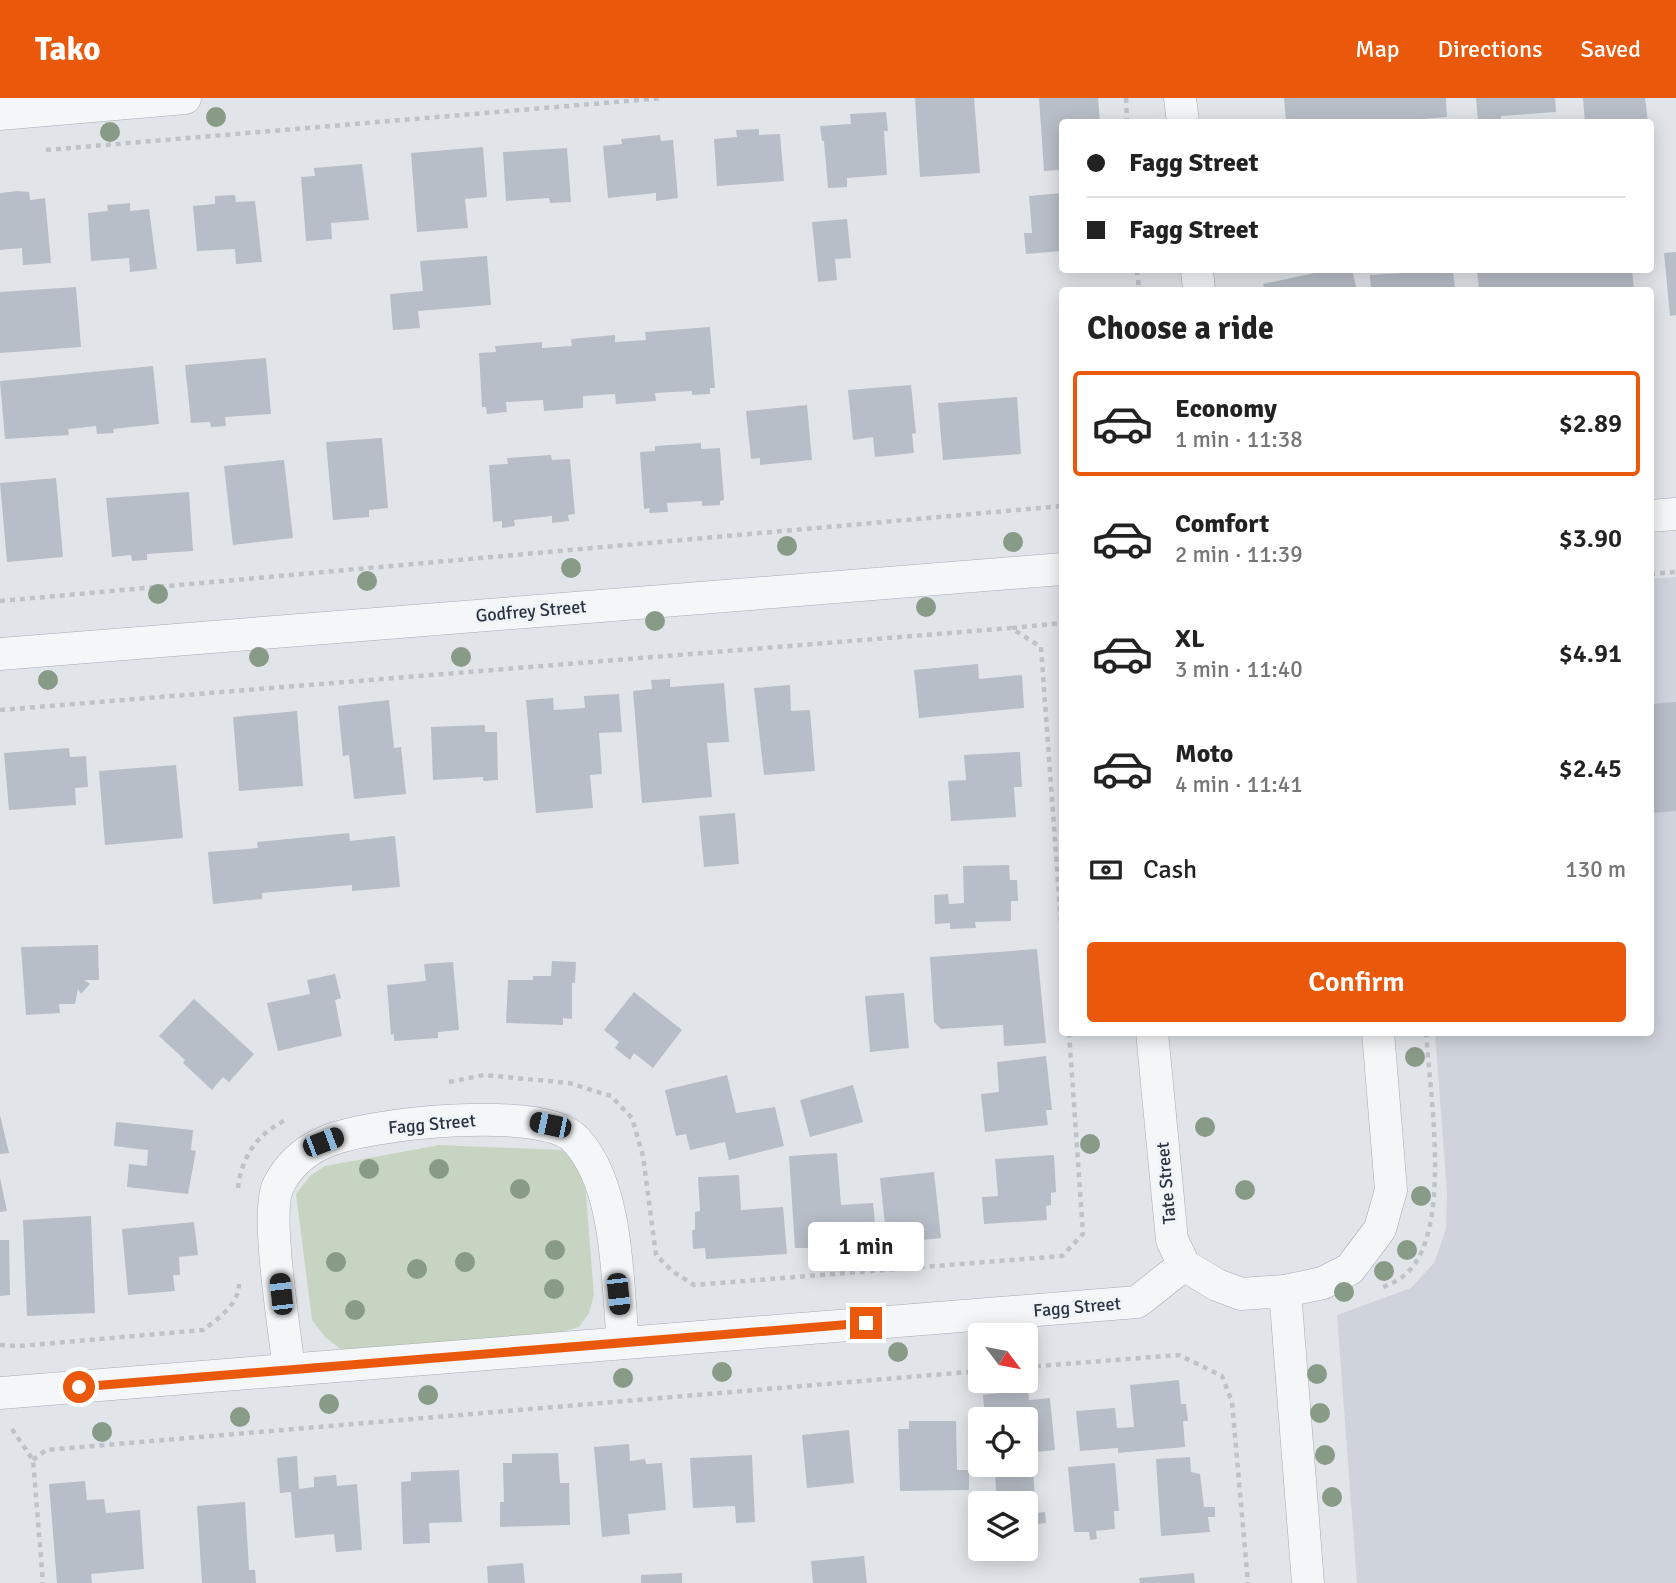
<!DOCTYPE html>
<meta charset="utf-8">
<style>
:root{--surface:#fff;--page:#f6f6f6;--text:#222;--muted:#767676;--line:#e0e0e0;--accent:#ea580c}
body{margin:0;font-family:Signika,sans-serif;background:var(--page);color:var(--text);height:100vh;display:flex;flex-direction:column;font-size:26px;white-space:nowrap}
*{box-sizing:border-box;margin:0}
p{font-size:23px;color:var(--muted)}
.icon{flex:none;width:38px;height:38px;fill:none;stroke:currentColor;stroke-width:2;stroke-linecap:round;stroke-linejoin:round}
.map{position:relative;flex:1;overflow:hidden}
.side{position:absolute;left:1059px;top:189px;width:595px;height:749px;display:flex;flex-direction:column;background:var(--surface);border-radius:7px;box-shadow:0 4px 18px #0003}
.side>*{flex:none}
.guide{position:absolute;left:1059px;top:21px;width:595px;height:154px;border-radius:7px;box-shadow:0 4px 18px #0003;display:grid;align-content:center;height:154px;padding:0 28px;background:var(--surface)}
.needle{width:46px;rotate:122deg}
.tools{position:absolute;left:968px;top:1225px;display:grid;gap:14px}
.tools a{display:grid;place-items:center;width:70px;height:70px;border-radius:7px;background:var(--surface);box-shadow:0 4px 18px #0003;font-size:35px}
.end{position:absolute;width:32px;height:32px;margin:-16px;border:9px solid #ea580c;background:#fff;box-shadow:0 0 0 4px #fff}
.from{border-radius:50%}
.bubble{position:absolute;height:49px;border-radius:7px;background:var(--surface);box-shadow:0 4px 18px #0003;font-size:23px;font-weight:600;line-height:49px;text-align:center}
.car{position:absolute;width:21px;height:42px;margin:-21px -10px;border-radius:9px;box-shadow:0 0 5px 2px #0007;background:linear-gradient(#222 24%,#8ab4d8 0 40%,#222 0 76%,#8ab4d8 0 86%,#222 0)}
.guide b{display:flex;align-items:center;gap:24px;height:66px;font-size:26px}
.guide b+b{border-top:2px solid var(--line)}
.guide i{width:18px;height:18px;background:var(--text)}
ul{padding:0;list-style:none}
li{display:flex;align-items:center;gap:21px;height:105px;margin:0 14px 10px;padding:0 14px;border:4px solid transparent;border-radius:7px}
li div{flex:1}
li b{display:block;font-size:26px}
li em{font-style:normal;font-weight:600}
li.active{border-color:var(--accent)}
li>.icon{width:63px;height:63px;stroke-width:1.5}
h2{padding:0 28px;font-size:32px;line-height:84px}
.pay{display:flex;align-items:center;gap:18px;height:77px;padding:0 28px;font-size:26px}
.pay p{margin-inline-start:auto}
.primary-button{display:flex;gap:14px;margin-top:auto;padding:14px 28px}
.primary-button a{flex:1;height:80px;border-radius:7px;background:var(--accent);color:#fff;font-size:28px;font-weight:600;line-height:80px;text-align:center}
header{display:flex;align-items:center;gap:42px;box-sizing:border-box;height:98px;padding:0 35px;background:var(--accent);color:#fff}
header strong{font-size:33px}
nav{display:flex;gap:38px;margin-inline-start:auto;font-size:24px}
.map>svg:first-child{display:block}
.built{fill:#cfd4dc}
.green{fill:#c8d4c2}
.building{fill:#b8bec7}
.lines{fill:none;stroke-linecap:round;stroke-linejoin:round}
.minor-casing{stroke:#a6acb4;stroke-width:33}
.path{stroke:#bfc3c9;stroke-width:4.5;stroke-dasharray:5 5;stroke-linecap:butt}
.minor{stroke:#f4f6f8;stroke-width:32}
.tree{fill:#889b87}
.route{stroke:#ea580c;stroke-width:9}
.labels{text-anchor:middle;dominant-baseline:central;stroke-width:5;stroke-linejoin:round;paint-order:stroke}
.street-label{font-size:18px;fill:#293342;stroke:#f1f4f7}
</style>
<header>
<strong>Tako</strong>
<nav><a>Map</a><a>Directions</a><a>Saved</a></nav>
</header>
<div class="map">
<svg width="1676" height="1485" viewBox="0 0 1676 1485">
<rect width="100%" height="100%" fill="#e1e5ea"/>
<polygon class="built" points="1676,479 1676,1485 1357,1485 1337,1217 1411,1190 1434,1165 1446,1131 1447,1095 1435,935 1650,934 1650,481"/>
<polygon class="green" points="440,1047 561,1052 574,1059 584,1072 594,1197 589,1215 579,1229 557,1235 364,1254 342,1252 325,1239 312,1222 296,1096 310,1078 325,1068"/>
<g class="building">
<polygon points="915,0 974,0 980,75 920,79"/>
<polygon points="1039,0 1098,0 1100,24 1062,24 1062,72 1044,73"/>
<polygon points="1284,0 1446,0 1447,19 1384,24 1286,24"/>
<polygon points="1476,0 1555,0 1556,14 1501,18 1501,24 1478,24"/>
<polygon points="1583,0 1645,0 1648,24 1585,24"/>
<polygon points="886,14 888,33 884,33 887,77 847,80 847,89 828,90 824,43 822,43 820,28 851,26 850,16"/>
<polygon points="759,31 759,37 780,36 784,83 717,88 714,41 737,39 736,32"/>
<polygon points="660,37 661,43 673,42 678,100 656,103 656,95 608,100 603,48 622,46 621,41"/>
<polygon points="483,49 487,99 465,101 468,130 417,134 411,55"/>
<polygon points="567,50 571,104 550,105 549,100 506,103 503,54"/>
<polygon points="362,66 369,122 331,125 332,141 306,143 301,79 315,78 314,70"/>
<polygon points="18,93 29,94 30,102 45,100 51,165 23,167 22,150 0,152 0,95"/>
<polygon points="1062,95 1062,153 1026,156 1024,135 1032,135 1029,98"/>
<polygon points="235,97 236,104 255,103 262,164 236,166 235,151 197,153 193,108 215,106 215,98"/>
<polygon points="130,105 130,113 149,111 157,171 130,174 129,160 91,163 88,115 108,113 107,107"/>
<polygon points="847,121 851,160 835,161 837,182 818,184 812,124"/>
<polygon points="1676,154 1676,217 1670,218 1664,155"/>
<polygon points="487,158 491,207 418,213 420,230 393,232 390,196 423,193 420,163"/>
<polygon points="1329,172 1352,172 1357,192 1265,192 1263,186"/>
<polygon points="1453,172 1455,192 1371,192 1370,177"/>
<polygon points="1477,172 1632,172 1634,192 1479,192"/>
<polygon points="76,189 81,249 0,255 0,194"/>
<polygon points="710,229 715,290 710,290 710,296 692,297 692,293 655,295 656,303 616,306 615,296 583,298 583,310 544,313 543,302 506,304 507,314 487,316 486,309 482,309 479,255 496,254 495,248 542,244 542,250 572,248 571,241 615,237 615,244 646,242 645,234"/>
<polygon points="266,260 271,316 225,319 226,328 211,329 210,324 191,325 185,267"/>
<polygon points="153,268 159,326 113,331 114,335 97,336 96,328 68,331 69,337 5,341 0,283"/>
<polygon points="911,287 916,335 912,336 914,355 875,359 873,339 853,342 848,292"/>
<polygon points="1017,299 1021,356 943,362 938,305"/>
<polygon points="807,307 812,362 760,367 760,360 751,361 746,313"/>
<polygon points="380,340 382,340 388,410 369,412 369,419 333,422 326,344"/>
<polygon points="701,345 701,351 720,350 724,402 720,403 720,407 702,408 702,403 667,405 668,414 649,415 650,410 644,411 640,354 655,353 655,348"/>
<polygon points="551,357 552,362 570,361 575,416 568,417 569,423 552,425 552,418 514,422 515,428 502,430 502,423 493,424 489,367 508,366 507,360"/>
<polygon points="284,362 293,440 233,447 224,368"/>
<polygon points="56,380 63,459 7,464 0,385"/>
<polygon points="189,394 193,453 147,456 147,462 132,463 131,457 112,459 106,400"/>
<polygon points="978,566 979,581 1022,577 1024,610 919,620 914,572"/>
<polygon points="670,581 670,589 724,585 729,644 707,645 712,699 642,705 633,593 652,591 651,582"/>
<polygon points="790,587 791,613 810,612 815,673 764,677 754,590"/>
<polygon points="619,596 622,634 599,635 602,676 590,677 593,710 536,715 526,602 553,600 554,612 585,610 584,598"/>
<polygon points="389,602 394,650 401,649 406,696 354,701 349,657 343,658 338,608"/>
<polygon points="1676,604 1676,713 1650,715 1650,606"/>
<polygon points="297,613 303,688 239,693 233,619"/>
<polygon points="485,627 485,634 497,634 498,682 483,683 483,679 433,682 431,629"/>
<polygon points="69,650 70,659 86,658 88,689 75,690 76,707 9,712 4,655"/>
<polygon points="1020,654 1022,689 1014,689 1016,719 951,723 948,683 966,682 964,657"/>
<polygon points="176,667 183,740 105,747 99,673"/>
<polygon points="735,715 739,766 704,769 699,718"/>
<polygon points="349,735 350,743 395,738 400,789 352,793 352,787 262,795 262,801 213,806 208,754 258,750 257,744"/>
<polygon points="1009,767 1010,782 1017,782 1018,803 1011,803 1011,823 975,824 976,830 950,831 950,825 935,826 934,797 948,796 949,806 964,805 963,768"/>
<polygon points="98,847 99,882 84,882 90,886 81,896 78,891 75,906 59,906 60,915 26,917 21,849"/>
<polygon points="1037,851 1046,945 1004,948 1003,927 941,931 934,924 930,859"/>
<polygon points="552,863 576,864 575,885 572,885 572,921 563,920 563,927 506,925 508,882 533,882 533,878 551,878"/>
<polygon points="453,864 459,932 438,934 438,940 394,943 394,936 391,937 387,887 426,883 424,866"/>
<polygon points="335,876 341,900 335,902 342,938 278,953 267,905 310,896 307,882"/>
<polygon points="634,894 682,932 653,970 634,955 630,962 615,950 619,944 604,932"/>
<polygon points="904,895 909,950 870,954 865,898"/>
<polygon points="194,901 254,956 229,984 223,979 212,992 183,965 185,962 159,938"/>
<polygon points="1046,958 1052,1012 1046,1012 1048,1027 985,1034 981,996 999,994 997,964"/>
<polygon points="727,977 736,1015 775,1009 784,1048 729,1062 725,1044 690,1052 686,1036 676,1038 665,992"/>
<polygon points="853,987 863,1024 810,1039 800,1002"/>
<polygon points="0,1017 9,1055 0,1056"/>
<polygon points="116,1024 193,1032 191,1052 196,1053 188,1096 127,1089 129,1066 147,1068 148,1052 114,1048"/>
<polygon points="837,1055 841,1107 873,1105 877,1145 830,1148 831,1153 813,1154 813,1150 795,1150 789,1058"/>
<polygon points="1054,1057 1056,1094 1051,1095 1051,1107 1046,1108 1047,1122 984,1126 982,1099 998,1098 995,1061"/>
<polygon points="934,1074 941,1140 887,1146 880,1080"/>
<polygon points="739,1077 741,1112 783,1109 787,1156 706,1161 705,1150 693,1151 692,1132 695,1132 695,1114 700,1113 698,1079"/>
<polygon points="0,1080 7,1113 0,1114"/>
<polygon points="91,1118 95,1215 27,1218 23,1122"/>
<polygon points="194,1124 198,1157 179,1159 180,1177 173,1177 175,1193 128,1197 122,1131"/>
<polygon points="0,1142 9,1142 10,1197 0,1198"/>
<polygon points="1179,1282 1181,1306 1186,1306 1188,1323 1183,1323 1185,1349 1118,1355 1118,1350 1080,1353 1076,1313 1115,1310 1117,1330 1134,1329 1130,1287"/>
<polygon points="1028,1292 1029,1302 1050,1300 1055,1352 1026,1355 1026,1321 985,1321 983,1297"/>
<polygon points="909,1323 956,1323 957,1372 969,1372 969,1392 900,1393 898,1331 909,1331"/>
<polygon points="849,1332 854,1385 807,1390 802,1337"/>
<polygon points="629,1346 630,1363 645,1361 646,1366 662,1365 666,1412 628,1416 630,1436 602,1439 594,1349"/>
<polygon points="558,1355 560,1385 569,1385 570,1427 500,1429 500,1404 504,1404 503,1365 512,1365 512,1356"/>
<polygon points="752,1357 755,1424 736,1425 735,1408 693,1410 690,1360"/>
<polygon points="297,1358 299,1391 314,1389 314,1379 336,1377 337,1388 357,1386 362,1452 336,1454 334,1436 295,1440 291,1394 280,1395 277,1360"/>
<polygon points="1190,1359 1191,1374 1200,1376 1204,1409 1215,1409 1215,1419 1208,1419 1210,1434 1161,1438 1156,1361"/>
<polygon points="1115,1365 1119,1413 1114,1413 1115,1431 1096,1433 1097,1441 1090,1442 1089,1434 1074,1434 1068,1369"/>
<polygon points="459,1372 462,1424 429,1425 430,1445 403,1446 401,1384 411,1383 411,1374"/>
<polygon points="1033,1373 1036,1415 1045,1414 1046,1425 1037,1426 1038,1439 1031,1449 1026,1449 1026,1405 997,1405 995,1376"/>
<polygon points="85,1383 87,1402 104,1401 106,1415 140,1412 144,1471 91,1476 92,1485 57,1485 49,1386"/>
<polygon points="245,1404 249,1472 255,1472 256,1485 202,1485 197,1408"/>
<polygon points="864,1458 867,1485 813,1485 811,1463"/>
<polygon points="523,1465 525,1485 488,1485 487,1468"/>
<polygon points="682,1475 682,1485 641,1485 641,1477"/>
<polygon points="1194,1475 1195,1485 1140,1485 1139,1480"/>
</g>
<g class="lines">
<g class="minor-casing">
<g id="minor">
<polyline points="1180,0 1183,24"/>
<polyline points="0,16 185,0"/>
<polyline points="1197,172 1199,192"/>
<polyline points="1650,418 1676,416"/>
<polyline points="0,556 1062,471"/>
<polyline points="1152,934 1172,1142 1184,1167 1217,1187 1241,1196 1285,1193 1323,1185 1350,1171 1380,1131 1391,1092 1378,934"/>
<polyline points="1285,1193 1308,1485"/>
<path d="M 289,1272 C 285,1234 265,1116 278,1088 C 288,1068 303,1054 323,1045 C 365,1025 544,1006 576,1042 C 619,1088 617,1183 623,1245"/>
<polyline points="0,1295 1137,1204 1184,1167"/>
</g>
</g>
<g class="path">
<polyline points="1126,0 1127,24"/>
<polyline points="46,52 663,0"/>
<polyline points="1137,172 1139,192"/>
<polyline points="1650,476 1676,474"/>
<polyline points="0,503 1062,408"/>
<polyline points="1012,530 1062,525"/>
<polyline points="0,612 1011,530 1041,549 1062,840"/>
<polyline points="449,984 484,977 569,985 611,998 632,1020 643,1058 656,1157 672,1173 694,1187 1062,1158 1083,1136 1069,934"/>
<path d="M 238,1090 C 241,1060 257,1036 284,1023"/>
<path d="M 1383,1189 C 1396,1184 1408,1177 1416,1164 C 1449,1113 1430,995 1426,934"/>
<path d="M 0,1247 L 20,1248 L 203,1232 C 218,1221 239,1206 239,1186"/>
<polyline points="1026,1269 1179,1257 1222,1278 1232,1304 1248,1485"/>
<polyline points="12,1331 33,1362 43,1485"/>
<polyline points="33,1362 46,1352 980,1273"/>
</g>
<use href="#minor" class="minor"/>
</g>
<g class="tree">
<circle cx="216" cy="19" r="10"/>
<circle cx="110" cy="34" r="10"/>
<circle cx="1013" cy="444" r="10"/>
<circle cx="787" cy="448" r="10"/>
<circle cx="571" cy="470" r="10"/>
<circle cx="367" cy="483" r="10"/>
<circle cx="158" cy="496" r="10"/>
<circle cx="926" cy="509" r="10"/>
<circle cx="655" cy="523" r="10"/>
<circle cx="259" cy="559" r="10"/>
<circle cx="461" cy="559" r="10"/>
<circle cx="48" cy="582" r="10"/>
<circle cx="1415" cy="959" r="10"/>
<circle cx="1205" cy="1029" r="10"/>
<circle cx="1090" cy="1046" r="10"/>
<circle cx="369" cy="1071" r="10"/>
<circle cx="439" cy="1071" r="10"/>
<circle cx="520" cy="1091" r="10"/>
<circle cx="1245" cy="1092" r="10"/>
<circle cx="1421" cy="1098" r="10"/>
<circle cx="555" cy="1152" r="10"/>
<circle cx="1407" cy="1152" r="10"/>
<circle cx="336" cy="1164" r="10"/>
<circle cx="465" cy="1164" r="10"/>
<circle cx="417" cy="1171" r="10"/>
<circle cx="1384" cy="1173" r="10"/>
<circle cx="554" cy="1191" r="10"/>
<circle cx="1344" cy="1194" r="10"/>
<circle cx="355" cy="1212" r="10"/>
<circle cx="898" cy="1254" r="10"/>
<circle cx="722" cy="1274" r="10"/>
<circle cx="1317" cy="1276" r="10"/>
<circle cx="623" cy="1280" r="10"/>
<circle cx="428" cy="1297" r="10"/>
<circle cx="329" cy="1306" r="10"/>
<circle cx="1320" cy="1315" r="10"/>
<circle cx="240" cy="1319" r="10"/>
<circle cx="102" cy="1334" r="10"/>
<circle cx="1325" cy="1357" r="10"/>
<circle cx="1332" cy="1399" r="10"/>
</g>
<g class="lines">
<polyline class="route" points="79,1289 866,1225"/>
</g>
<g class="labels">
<g class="street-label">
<text transform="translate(531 513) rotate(-5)">Godfrey Street</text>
<text transform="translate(432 1026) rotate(-5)">Fagg Street</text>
<text transform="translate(1166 1085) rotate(-95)">Tate Street</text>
<text transform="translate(1077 1209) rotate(-5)">Fagg Street</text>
</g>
</g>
</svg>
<div class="tools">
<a><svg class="needle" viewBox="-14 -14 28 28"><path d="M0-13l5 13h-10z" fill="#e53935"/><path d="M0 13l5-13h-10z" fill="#767676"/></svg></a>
<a><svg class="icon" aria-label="locate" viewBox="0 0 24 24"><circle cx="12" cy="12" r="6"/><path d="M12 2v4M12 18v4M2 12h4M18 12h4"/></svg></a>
<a><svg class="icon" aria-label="layers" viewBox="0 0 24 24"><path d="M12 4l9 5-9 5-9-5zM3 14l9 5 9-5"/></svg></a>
</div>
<i class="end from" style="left:79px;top:1289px"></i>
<i class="end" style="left:866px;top:1225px"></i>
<div class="bubble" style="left:808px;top:1124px;width:116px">1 min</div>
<i class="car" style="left:550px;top:1027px;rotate:282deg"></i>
<i class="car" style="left:323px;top:1044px;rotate:69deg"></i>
<i class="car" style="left:281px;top:1196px;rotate:354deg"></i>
<i class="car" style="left:618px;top:1196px;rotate:174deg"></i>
<div class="guide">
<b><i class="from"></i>Fagg Street</b>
<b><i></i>Fagg Street</b>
</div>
<section class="side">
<h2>Choose a ride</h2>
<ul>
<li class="active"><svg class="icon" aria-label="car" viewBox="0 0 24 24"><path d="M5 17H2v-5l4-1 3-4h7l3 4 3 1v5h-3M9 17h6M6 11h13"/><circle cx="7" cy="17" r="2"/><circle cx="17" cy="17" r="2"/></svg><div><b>Economy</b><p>1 min · 11:38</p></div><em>$2.89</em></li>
<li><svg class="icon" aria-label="car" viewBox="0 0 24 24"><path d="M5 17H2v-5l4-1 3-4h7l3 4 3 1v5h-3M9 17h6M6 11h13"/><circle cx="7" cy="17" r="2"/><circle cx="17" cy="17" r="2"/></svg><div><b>Comfort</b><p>2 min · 11:39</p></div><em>$3.90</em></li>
<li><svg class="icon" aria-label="car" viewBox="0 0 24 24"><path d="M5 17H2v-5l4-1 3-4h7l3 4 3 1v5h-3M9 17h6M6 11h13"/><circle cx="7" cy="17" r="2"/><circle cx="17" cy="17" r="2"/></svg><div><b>XL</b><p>3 min · 11:40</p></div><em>$4.91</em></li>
<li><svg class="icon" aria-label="car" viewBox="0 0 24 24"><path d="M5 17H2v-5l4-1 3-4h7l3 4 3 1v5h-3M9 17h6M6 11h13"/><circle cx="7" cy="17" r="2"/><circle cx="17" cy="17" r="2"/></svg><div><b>Moto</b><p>4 min · 11:41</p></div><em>$2.45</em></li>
</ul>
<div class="pay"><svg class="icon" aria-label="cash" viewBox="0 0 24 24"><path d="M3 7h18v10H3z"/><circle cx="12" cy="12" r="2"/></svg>Cash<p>130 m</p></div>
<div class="primary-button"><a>Confirm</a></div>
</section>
</div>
